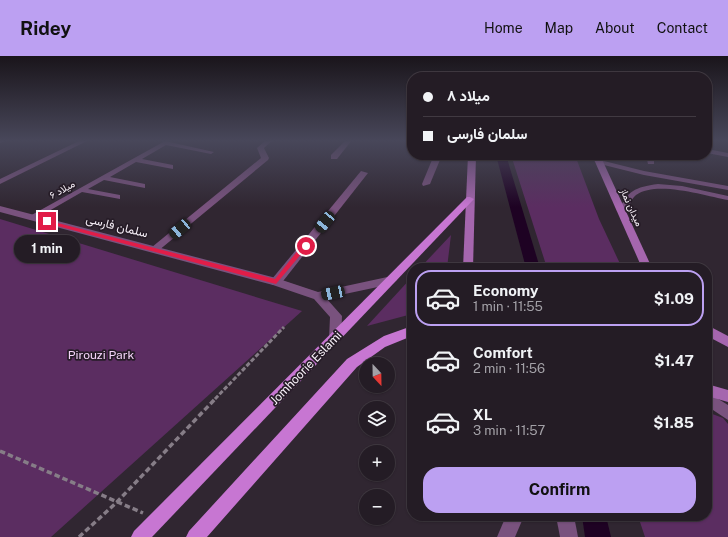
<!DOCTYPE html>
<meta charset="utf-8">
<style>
:root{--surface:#241c25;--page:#2c252d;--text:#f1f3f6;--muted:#a3a1a7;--line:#413a42;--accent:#bca0f2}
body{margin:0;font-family:"Public Sans",Vazirmatn,sans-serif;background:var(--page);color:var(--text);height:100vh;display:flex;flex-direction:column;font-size:15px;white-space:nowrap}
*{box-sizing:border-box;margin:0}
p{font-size:13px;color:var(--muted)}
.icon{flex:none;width:22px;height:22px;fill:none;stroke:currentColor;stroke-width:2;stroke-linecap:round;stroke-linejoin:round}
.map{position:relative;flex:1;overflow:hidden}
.drawer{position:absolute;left:407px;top:207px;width:305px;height:258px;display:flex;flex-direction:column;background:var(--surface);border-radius:16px;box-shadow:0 1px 3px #0004,0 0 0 1px var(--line)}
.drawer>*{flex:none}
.banner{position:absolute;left:407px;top:16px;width:305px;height:88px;border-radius:16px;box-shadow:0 1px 3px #0004,0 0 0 1px var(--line);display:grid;align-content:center;height:88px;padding:0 16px;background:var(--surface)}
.needle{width:26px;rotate:158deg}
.fabs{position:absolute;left:359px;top:301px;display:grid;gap:8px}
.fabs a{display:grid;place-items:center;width:36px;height:36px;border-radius:50%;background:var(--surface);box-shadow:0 1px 3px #0004,0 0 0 1px var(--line);font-size:20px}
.end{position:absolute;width:18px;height:18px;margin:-9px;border:5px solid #e11d48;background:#fff;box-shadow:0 0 0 2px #fff}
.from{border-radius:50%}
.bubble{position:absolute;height:28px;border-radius:14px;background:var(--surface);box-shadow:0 1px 3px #0004,0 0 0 1px var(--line);font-size:13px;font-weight:700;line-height:28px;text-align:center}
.car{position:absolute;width:12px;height:24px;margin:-12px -6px;border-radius:5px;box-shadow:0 0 3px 1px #0007;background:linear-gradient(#222 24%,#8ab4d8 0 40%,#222 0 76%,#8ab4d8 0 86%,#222 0)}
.banner b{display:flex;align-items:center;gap:14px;height:38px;font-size:15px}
.banner b+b{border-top:1px solid var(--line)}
.banner i{width:10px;height:10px;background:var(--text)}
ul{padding:7px 0 0;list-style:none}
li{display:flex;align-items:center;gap:12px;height:56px;margin:0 8px 6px;padding:0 8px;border:2px solid transparent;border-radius:16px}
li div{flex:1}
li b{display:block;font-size:15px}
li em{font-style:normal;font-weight:700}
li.on{border-color:var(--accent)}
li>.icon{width:36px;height:36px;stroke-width:1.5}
.cta{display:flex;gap:8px;margin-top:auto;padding:8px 16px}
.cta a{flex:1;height:46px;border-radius:16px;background:var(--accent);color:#111;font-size:16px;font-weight:700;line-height:46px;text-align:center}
header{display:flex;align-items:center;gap:24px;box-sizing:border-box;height:56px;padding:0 20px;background:var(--accent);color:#111}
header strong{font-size:19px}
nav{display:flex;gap:22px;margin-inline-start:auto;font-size:14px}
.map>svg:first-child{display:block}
.green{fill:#5b2d61}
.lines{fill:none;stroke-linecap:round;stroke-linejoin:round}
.canal{fill:#1e0223;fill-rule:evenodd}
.path-far1{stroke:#867d87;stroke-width:3;stroke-dasharray:4.5 2;stroke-linecap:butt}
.path{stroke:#867d87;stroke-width:3.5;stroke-dasharray:5.5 3;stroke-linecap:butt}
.minor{fill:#79527e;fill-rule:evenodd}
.tertiary{fill:#79527e;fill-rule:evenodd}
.secondary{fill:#a566ae;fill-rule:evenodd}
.primary{fill:#c776d2;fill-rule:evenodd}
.route{fill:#e11d48}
.labels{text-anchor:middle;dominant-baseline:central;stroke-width:3.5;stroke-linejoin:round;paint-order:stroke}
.far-street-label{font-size:10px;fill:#f7f0f8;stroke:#261c27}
.street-label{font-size:12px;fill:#f7f0f8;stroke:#261c27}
.park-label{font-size:12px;fill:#f5d4fa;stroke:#261c27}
</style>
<header>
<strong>Ridey</strong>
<nav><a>Home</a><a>Map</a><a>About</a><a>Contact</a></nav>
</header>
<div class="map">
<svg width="728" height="481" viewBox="0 0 728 481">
<rect width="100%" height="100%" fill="#302631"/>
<g class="green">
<polygon points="511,99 575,99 599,163 622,212 547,212"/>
<polygon points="0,163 302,255 51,481 0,481"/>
<polygon points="451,179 447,212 420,212"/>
<polygon points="412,221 412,258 367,270"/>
<polygon points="707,356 723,362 728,368 728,481 645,481 638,460 707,460"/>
</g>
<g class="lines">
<g class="canal">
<polygon points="496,99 506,99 540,212 526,212"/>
<polygon points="582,460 606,460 611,481 585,481"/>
</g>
<polyline class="path-far1" points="215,343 284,271"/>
<g class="path">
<polyline points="0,395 143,457"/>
<polyline points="79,481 117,446 216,342"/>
</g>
<g class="minor">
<polygon points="0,84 7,84 0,87"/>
<polygon points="81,84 89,84 0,128 0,123"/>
<polygon points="266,84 273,84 264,92 269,102 268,104 158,195 152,195 150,193 152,191 261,102 257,92"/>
<polygon points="346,84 352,84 337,103 331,103 331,99"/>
<polygon points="165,85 214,96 211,98 166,89 142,103 173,109 173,113 136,106 110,121 145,128 145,132 104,124 88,133 120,139 120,143 82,136 35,163 32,164 28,161"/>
<polygon points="707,93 728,97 728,101 707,97"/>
<polygon points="434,99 442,99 430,128 423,130 422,128"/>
<polygon points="646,99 654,99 654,108 648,108"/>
<polygon points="361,115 368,117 280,229 272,229 271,226 272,223"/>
<polygon points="506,460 524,460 515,481 497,481"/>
<polygon points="556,460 574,460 578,481 560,481"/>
</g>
<g class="tertiary">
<polygon points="596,103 644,115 728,130 728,134 644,119 596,107"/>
<path d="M 658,128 L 682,130 L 728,140 L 728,144 C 705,140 657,124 636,139 C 630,144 629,152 625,158 L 619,158 L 618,156 C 627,135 635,131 658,128 Z"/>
<polygon points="0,150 276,222 318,236 392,220 397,224 392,228 326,242 342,260 341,283 339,286 335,288 331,286 329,283 330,261 314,243 273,229 0,156"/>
<polygon points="707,336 728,349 728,364 707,350"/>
</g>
<g class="secondary">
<polygon points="468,99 476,99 473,212 463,212"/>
<polygon points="592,99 600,99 652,212 642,212"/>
<polygon points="707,269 728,280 728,291 707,280"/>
<polygon points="707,328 728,334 728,346 707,340"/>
</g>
<g class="primary">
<polygon points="467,141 470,141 474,143 152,481 131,481 134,475"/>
<polygon points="412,270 412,280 385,291 357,311 207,481 186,481 189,475 347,303 384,280"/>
</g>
</g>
<linearGradient id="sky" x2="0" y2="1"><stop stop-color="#1a151b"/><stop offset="0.56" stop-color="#48475a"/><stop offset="1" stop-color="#48475a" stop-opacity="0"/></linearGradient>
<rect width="728" height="151" fill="url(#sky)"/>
<polygon class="route" points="46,164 275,223 303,188 308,190 276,228 46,167"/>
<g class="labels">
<g class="far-street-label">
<text transform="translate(62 133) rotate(-29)">میلاد ۶</text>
<text transform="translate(632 151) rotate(66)">میدان نماز</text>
</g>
<g class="street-label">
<text transform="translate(117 170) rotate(14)">سلمان فارسی</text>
<text transform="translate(306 312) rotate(-46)">Jomhoorie Eslami</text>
</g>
<g class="park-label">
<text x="101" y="299">Pirouzi Park</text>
</g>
</g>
</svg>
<div class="fabs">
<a><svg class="needle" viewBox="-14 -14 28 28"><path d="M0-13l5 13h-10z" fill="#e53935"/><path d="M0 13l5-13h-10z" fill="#a3a1a7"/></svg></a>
<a><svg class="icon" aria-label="layers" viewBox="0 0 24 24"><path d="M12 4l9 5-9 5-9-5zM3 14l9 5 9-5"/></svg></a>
<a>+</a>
<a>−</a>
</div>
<i class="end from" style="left:306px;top:190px"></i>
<i class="end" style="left:47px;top:165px"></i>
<div class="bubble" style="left:14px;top:179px;width:66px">1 min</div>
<i class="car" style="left:325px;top:166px;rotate:219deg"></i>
<i class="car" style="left:180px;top:173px;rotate:230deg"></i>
<i class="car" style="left:333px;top:237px;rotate:258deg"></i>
<div class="banner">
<b><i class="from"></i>میلاد ۸</b>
<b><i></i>سلمان فارسی</b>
</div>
<section class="drawer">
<ul>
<li class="on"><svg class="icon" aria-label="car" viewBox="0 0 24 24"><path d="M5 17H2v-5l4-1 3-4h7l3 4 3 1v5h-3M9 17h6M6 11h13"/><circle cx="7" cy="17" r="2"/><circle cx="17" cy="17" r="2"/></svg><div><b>Economy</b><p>1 min · 11:55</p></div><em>$1.09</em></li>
<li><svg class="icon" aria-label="car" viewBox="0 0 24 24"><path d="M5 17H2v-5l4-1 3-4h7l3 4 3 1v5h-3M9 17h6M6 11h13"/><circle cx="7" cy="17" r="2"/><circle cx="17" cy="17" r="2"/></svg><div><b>Comfort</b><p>2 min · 11:56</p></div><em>$1.47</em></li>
<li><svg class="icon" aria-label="car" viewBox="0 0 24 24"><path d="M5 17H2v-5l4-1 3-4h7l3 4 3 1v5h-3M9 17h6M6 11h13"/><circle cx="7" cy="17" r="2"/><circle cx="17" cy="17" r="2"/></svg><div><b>XL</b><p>3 min · 11:57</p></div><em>$1.85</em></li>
</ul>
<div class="cta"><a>Confirm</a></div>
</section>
</div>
